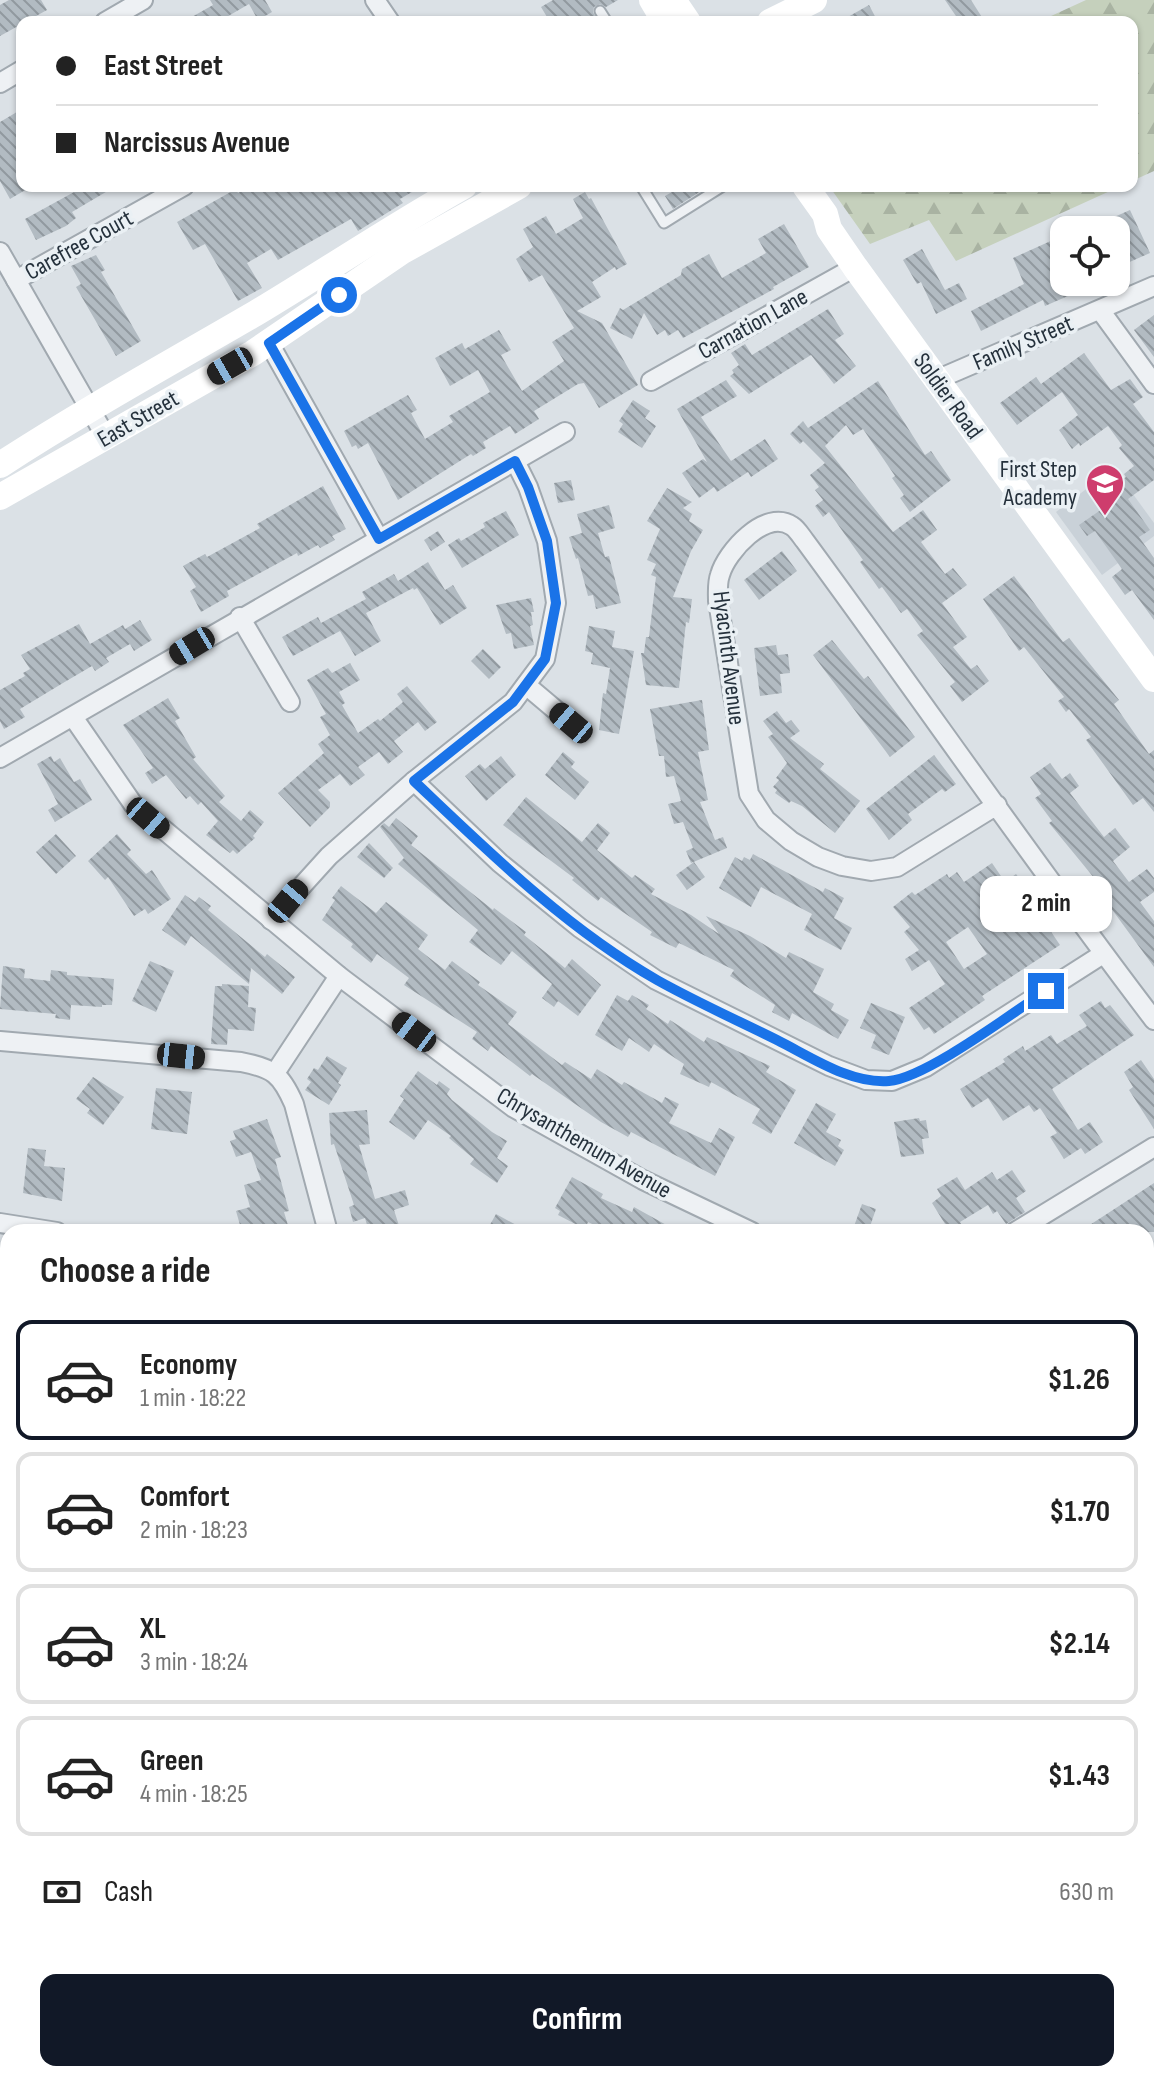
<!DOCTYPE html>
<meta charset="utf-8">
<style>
:root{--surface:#fff;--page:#f2f2f2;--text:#222;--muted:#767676;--line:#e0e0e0;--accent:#111827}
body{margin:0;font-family:"Sofia Sans Condensed",sans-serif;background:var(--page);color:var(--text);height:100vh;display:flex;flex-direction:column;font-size:30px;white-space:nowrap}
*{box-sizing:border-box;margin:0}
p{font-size:26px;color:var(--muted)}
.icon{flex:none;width:44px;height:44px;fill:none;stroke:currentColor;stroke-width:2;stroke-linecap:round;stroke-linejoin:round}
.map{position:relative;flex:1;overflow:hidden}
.drawer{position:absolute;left:0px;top:1224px;width:1154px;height:858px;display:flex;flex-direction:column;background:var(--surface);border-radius:24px 24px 0 0;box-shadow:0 2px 6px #0004}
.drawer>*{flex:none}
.hud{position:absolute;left:16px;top:16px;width:1122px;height:176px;border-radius:16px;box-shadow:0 2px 6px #0004;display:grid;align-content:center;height:176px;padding:0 40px;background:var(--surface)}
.fabs{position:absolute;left:1050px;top:216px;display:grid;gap:16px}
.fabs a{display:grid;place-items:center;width:80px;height:80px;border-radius:16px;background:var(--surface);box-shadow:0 2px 6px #0004;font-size:40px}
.end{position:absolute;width:36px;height:36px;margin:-18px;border:10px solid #1a73e8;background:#fff;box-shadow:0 0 0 4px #fff}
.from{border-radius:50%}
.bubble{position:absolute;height:56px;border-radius:16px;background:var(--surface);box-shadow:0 2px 6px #0004;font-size:26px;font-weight:700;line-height:56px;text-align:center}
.car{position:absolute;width:24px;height:48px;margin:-24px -12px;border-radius:10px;box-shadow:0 0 6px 2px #0007;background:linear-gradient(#222 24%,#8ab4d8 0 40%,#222 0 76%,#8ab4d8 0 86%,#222 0)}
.hud b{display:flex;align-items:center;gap:28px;height:76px;font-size:30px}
.hud b+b{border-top:2px solid var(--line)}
.hud i{width:20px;height:20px;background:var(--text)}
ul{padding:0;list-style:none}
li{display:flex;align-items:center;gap:24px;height:120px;margin:0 16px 12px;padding:0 24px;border:4px solid var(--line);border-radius:16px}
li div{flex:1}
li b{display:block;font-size:30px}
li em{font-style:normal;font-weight:700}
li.on{border-color:var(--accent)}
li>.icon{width:72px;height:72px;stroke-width:1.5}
h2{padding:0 40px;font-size:36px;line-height:96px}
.pay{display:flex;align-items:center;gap:20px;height:88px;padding:0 40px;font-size:30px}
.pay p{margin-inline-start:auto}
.action{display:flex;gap:16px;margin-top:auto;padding:16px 40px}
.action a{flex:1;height:92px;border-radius:16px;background:var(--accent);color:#fff;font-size:32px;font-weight:700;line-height:92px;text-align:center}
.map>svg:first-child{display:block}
.built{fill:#c9d1d8}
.industrial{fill:url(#industrial-furrows)}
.forest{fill:url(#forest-firs)}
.building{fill:url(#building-back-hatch);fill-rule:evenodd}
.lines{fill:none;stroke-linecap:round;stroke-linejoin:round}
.service-casing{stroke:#a1a9b0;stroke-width:13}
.minor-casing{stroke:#a1a9b0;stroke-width:22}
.service{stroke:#eef1f4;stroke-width:9}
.minor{stroke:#eef1f4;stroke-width:18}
.secondary{stroke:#fff;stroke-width:26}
.route{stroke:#1a73e8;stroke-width:10}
.labels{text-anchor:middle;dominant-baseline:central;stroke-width:7;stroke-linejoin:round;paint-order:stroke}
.street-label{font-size:24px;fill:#25313c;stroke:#eaf0f4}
.poi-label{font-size:24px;fill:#25313c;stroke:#eaf0f4;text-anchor:end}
</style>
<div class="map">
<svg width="1154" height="2081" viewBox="0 0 1154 2081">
<defs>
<pattern id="industrial-furrows" width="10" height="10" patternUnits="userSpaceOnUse" patternTransform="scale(2)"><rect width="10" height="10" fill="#c9d1d8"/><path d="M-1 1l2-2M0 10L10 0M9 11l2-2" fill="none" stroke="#acb4ba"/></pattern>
<pattern id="forest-firs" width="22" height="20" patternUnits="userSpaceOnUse" patternTransform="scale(2)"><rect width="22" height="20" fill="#c5d0bc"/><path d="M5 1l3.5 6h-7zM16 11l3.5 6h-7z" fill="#a9b3a2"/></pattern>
<pattern id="building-back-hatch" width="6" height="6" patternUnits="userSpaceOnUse" patternTransform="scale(2)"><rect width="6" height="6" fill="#b2bbc2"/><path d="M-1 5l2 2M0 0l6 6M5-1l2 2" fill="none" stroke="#91999f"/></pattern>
</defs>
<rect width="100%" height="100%" fill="#dbe1e6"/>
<polygon class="built" points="1114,468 1154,523 1154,536 1102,575 1056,512"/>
<polygon class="industrial" points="842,2074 1030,2074 1035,2081 831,2081"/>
<g class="forest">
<polygon points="1086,0 1154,0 1154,171 1132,181 1132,22 1038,22"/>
<polygon points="829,186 1121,186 956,261 929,220 870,244"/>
</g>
<g class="building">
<polygon points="9,0 41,0 47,10 0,36 0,5"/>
<polygon points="210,0 265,0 272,12 258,20 249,4 218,22 183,22 213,5"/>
<polygon points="553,0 618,0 606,7 600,4 594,7 593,12 598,22 550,22 541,7"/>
<polygon points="945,0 971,0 985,22 960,22"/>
<polygon points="869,5 878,22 839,22"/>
<polygon points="22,109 22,186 27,189 10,199 0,181 0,122"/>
<polygon points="85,186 116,186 72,212 76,218 66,226 36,240 25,219"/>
<polygon points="251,186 422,186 400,199 403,203 358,231 351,219 278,260 271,249 247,263 262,288 238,301 205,244 193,250 177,222 236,189 238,193"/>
<polygon points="668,186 702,186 704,189 673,209 665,196 672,192"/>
<polygon points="585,192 589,199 591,198 627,264 616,270 615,267 592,282 601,297 577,311 602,323 638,385 599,408 584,383 578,384 534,411 539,419 515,434 510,426 483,442 486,448 473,456 471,454 398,500 368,443 358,449 356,445 352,447 344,431 408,395 417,410 411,413 425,439 453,422 449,416 490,392 478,370 450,386 435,358 462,343 465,349 499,330 511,350 501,355 522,391 564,361 552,342 574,328 542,275 529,282 516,259 533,247 523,229 546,216 556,234 583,218 573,199"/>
<polygon points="1130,210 1150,253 1116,268 1116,230 1085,230"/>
<polygon points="784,224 809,267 773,287 774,289 683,338 678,330 668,336 665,330 657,335 644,313 632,339 610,328 620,308 623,310 681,275 682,269 709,254 722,278 766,253 758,239"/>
<polygon points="1064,235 1064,254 1056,258 1064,282 1100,282 1045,306 1043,300 981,331 971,311 1024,284 1013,258"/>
<polygon points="922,249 945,290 959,283 967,299 936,314 921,282 917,284 903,260"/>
<polygon points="96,255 105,270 101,272 141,341 116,356 76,287 81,284 71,266"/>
<polygon points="828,309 844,334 835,340 856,366 834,384 811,355 749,394 730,376 734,373 732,370 739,365 731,353 745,344 752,355"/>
<polygon points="1154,315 1154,357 1134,330"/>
<polygon points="1084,353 1111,390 1130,379 1143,397 1133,404 1154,432 1154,480 1128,499 1150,530 1139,537 1154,558 1154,620 1132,590 1125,595 1112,577 1122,569 1095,531 1087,536 1079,525 1105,507 1097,496 1126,477 1124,474 1134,466 1119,448 1122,445 1108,426 1080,446 1079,443 1072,449 1059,430 1078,415 1062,392 1017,425 1000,403 1036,377 1041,384"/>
<polygon points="726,380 737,396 701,417 731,461 765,439 778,459 751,477 748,472 717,492 714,487 699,498 682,473 703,459 707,462 677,409"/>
<polygon points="878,381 925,455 931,451 951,480 910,512 900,498 904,495 892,478 895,476 863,429 853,435 846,425 825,446 893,532 923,510 937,530 921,542 945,574 953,568 967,585 942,603 967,637 953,647 971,669 977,665 989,681 962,702 950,686 955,682 917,635 923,631 907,609 901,613 882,587 879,589 860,562 863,560 829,512 823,517 815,506 823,500 815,490 819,487 810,475 825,463 803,441 800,444 790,434 803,421 808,428"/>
<polygon points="633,400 650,411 645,418 656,426 642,448 618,432 623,424 619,421"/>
<polygon points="571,480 575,500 558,503 554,483"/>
<polygon points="323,486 346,529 332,536 335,540 320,548 318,545 298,556 297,553 227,591 229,596 201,612 190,591 196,587 183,566 205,554 207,557 260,528 257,524"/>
<polygon points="667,488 692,502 683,508 692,514 689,521 703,530 691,551 673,597 692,599 689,623 686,622 679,688 646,685 641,653 644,653 646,637 649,637 656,577 651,575 656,564 647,560 660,529 647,521"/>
<polygon points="609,505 615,528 598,533 605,557 609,556 621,603 596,609 593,595 588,596 578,558 576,559 569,537 582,533 577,514"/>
<polygon points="506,511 519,535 462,568 448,545 459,538 461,541 485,527 483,523"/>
<polygon points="438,531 445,542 431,551 424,540"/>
<polygon points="782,551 797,571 759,600 744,580"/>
<polygon points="428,562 445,590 453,585 467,608 440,625 417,588 414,590 413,588 366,613 381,641 355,656 340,631 293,656 282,637 318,617 321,623 366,599 362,592 394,574 398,581"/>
<polygon points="1014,576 1063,642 1069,638 1119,700 1114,704 1149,754 1154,750 1154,812 1143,798 1133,805 1086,740 1091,737 1069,709 1066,712 1058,701 1064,697 1024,647 1019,651 983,599"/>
<polygon points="531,598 534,612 531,612 533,625 530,626 534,645 514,649 511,633 506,634 496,605"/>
<polygon points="140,620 152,640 134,651 130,644 106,658 109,662 95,671 92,666 63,683 20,709 25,717 4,729 0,721 0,690 25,676 23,673 30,669 21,655 79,624 90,644 123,625 125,629"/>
<polygon points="589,626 615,631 612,647 634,651 619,734 599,730 603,693 606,694 610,668 591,664 593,653 585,651"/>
<polygon points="832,640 864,679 868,676 915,737 890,757 813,655"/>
<polygon points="776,645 778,655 788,654 790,673 780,674 782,693 760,696 754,648"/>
<polygon points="483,649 501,667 489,679 471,661"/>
<polygon points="350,663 360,680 339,692 345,703 342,705 358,733 378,719 380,721 403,702 397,694 407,686 437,722 425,731 418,722 394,741 403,752 388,764 379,752 358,767 365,775 350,786 340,774 318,790 330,802 330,807 310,827 278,793 324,753 318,744 330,735 320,717 326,714 307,680 328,668 332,673"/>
<polygon points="168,698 180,718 175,721 196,757 193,759 225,796 219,802 241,821 250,810 264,822 253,836 255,838 237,854 233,850 230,853 206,835 218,821 201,802 198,805 190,796 186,799 166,775 152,784 145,773 153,768 123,725"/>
<polygon points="702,700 709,750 698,752 708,800 700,802 715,840 723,837 727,848 691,863 686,851 693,848 683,822 674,824 668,804 681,801 674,776 666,777 664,756 659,756 650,709"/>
<polygon points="777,711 786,723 791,720 800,731 790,738 824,764 820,769 860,801 835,833 802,806 791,801 789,803 775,793 777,790 773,787 779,780 776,778 787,763 768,737 773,734 763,721"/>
<polygon points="563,752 575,762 571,767 589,782 575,800 545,775"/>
<polygon points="934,755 956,784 945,792 942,789 908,814 912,820 889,840 866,809"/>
<polygon points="51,756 54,762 60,758 74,782 80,779 92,800 55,822 48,810 58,804 37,764"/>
<polygon points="501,756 516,775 486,801 465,776 480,764 485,769"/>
<polygon points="1050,763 1062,779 1070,773 1079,786 1070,793 1104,837 1115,828 1130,847 1113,861 1129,882 1147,869 1154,878 1154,892 1140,902 1154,921 1154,967 1105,900 1109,896 1049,823 1052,821 1035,798 1041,794 1030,777"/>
<polygon points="526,797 582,842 598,823 610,833 597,850 632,878 635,875 655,889 651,894 691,915 719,934 706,916 750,936 786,958 789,952 824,969 813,992 834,1004 831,1010 849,1020 838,1039 792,1013 789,1021 772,1012 775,1005 730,976 734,970 679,943 676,948 650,935 652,932 601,897 598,901 572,880 574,878 503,825"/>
<polygon points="396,818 418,836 411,845 493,910 494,908 526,932 524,935 565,968 572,959 601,985 578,1016 558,1001 554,1007 542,998 552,984 512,951 501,965 469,942 478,930 398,864 404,858 380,827 384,823 389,827"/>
<polygon points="56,834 76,856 56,874 36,852"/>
<polygon points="117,834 131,850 127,854 146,874 152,870 171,899 148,914 145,909 134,916 108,877 105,880 88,861"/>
<polygon points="369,843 393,868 384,878 357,857"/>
<polygon points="753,854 823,892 825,888 844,898 834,918 852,928 841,950 804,930 812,914 761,887 751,907 719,888 735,857 742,861 744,857 750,860"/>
<polygon points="694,862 705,877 687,890 676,875"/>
<path d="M 992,863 L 1005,882 L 1016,874 L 1028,890 L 1024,892 L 1060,945 L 982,996 L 985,1000 L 934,1034 L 929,1027 L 924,1030 L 909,1008 L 945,984 L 929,960 L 912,971 L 905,959 L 919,950 L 904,932 L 910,927 L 893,907 L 912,892 L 915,895 L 947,874 L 949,878 L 957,872 L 964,882 ZM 968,927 L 987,954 L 964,969 L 946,942 Z"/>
<polygon points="341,886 376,913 386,902 428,935 418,949 445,970 452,961 480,982 478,985 517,1012 508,1024 562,1065 565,1062 591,1079 597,1069 622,1085 624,1082 662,1103 665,1097 679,1104 669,1123 711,1143 719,1128 735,1137 715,1176 631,1132 628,1137 601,1122 532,1074 530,1076 491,1046 488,1051 472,1039 477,1032 404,985 409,978 377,954 371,963 351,947 353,944 322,920 335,900 332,898"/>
<polygon points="185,895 195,902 199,897 211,906 208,910 265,957 267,954 295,977 282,994 251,968 249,984 191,936 185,946 162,930"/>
<polygon points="150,961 174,971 156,1012 132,1001"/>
<polygon points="3,966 25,969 24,978 50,981 51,970 67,972 67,975 114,979 112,1005 102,1005 102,1007 71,1005 70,1020 55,1018 56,1014 0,1009"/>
<polygon points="222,984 249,986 248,1007 256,1008 254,1031 228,1029 227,1045 211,1044 215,986 222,986"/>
<polygon points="617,995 628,1001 632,995 649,1005 646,1009 668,1024 670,1020 704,1042 707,1037 770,1066 766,1072 796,1090 771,1134 752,1123 760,1109 711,1082 709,1087 680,1074 684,1064 654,1044 649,1052 629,1038 622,1051 595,1035"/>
<polygon points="1101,1001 1105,1008 1110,1005 1134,1035 1052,1089 1078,1130 1090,1122 1103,1142 1085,1154 1081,1148 1064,1159 1050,1137 1057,1133 1040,1108 1034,1112 1029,1105 1003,1121 988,1098 972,1108 960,1089 1005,1062 1003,1059 1023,1046 1025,1051 1051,1035 1057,1044 1087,1026 1079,1015"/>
<polygon points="871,1003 905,1017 889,1055 871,1048 876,1035 860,1028"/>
<polygon points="327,1056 347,1068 338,1083 341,1085 329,1105 305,1090 311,1082 307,1079 314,1068 318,1070"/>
<polygon points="1141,1060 1154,1079 1154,1129 1129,1090 1133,1087 1124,1072"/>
<polygon points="418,1071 437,1085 439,1081 450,1089 447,1094 452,1100 492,1132 507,1141 497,1158 508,1166 497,1183 470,1164 474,1159 449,1138 451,1136 428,1120 414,1140 389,1122 404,1099 400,1096"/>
<polygon points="93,1077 124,1097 103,1125 87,1113 90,1109 76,1099"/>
<polygon points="156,1088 192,1092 187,1134 151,1129"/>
<polygon points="816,1103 836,1114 826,1132 841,1140 838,1146 844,1150 835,1166 794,1143"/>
<polygon points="367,1110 370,1144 359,1145 375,1199 405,1190 409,1205 394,1210 401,1232 369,1232 365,1218 353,1222 349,1207 354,1205 334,1144 331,1145 329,1113"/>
<polygon points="919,1118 920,1121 926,1120 929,1138 922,1139 924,1154 901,1157 894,1122"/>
<polygon points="267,1119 281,1157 275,1159 289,1211 284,1212 290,1232 242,1232 236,1211 250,1207 244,1185 261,1180 251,1152 236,1157 230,1141 236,1139 233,1131"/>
<polygon points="28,1148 46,1150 44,1166 65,1168 62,1201 23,1193"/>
<polygon points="1012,1170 1026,1191 1016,1198 1025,1212 1006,1224 997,1211 993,1214 988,1205 960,1222 966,1232 950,1232 932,1203 941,1196 937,1189 957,1177 965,1190 992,1172 997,1180"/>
<polygon points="572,1177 603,1194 601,1198 632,1212 634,1207 679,1232 609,1232 588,1222 585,1229 558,1215 560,1211 555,1208"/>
<polygon points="1154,1183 1154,1232 1079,1232 1119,1206"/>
<polygon points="862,1204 876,1209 868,1232 852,1232"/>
<polygon points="496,1214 529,1232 486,1232"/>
</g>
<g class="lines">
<g class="service-casing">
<g id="service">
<polyline points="600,11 607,22"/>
<polyline points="641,186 664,223 723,186"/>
<polyline points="815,2074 828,2076"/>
<polyline points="768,2081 780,2074"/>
</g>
</g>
<g class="minor-casing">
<g id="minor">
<polyline points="375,0 390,22"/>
<polyline points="105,22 143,0"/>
<polyline points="0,83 22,70"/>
<polyline points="0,252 106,437"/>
<polyline points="16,280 184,186"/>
<polyline points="1100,310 1154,384"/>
<polyline points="269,343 379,539"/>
<polyline points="936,380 1154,286"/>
<polyline points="651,381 855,267"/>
<polyline points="240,617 290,702"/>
<polyline points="526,685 571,723"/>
<polyline points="73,717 133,804 339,976 514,1108 643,1180 752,1232"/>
<polyline points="0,758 565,432"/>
<polyline points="414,781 500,863 580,928 656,980 829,1066 866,1080 892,1081 926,1067 1103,954"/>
<path d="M 997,805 L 897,867 L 871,871 L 842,866 L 818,857 L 791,841 L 766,820 L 749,794 L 718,601 C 718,593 717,583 720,575 C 726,552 766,508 792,526 C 797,529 801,536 805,541 C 922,700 1034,863 1154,1020"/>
<polyline points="271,920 329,856 414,781 513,702 545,659 556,603 547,541 528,487 515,461"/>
<path d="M 0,1041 L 241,1062 C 273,1068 281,1074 294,1104 L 328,1232"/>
<polyline points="275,1073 339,976"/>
<polyline points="0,1223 57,1232"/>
<polyline points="1015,1232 1154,1147"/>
<polyline points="1146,1366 1154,1360"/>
<polyline points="0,1677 8,1671"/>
<polyline points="1146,1710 1154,1716"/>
<polyline points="0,1878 8,1886"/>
<polyline points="1146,1914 1154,1912"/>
<polyline points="176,2074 182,2081"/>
<polyline points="623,2074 628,2081"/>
<polyline points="388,2081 402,2074"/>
</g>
</g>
<use href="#service" class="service"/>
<use href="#minor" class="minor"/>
<g class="secondary">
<polyline points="652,0 665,22"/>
<polyline points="673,0 688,22"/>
<polyline points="770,22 814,0"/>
<polyline points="805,186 825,214 829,229 855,267 1154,679"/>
<path d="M 0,465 C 83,411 170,363 256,313 C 326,271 393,226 464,186"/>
<polyline points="0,497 253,353 401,252 519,186"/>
</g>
</g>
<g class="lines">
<path class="route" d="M 339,295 L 269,343 L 379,539 L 515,461 L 528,487 L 547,541 L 556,603 L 545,659 L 513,702 L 414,781 C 490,853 566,928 657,980 C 696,1002 737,1020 777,1040 C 811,1057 850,1084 889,1081 C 926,1078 1012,1013 1046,991"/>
</g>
<defs>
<g id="school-pin" transform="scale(2)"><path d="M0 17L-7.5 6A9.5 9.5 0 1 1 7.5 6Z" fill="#ce3d6d" stroke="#eaf0f4"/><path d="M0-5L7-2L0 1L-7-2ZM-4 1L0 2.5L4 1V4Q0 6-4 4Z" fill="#fff"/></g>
</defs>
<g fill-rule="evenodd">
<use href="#school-pin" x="1105" y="483"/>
</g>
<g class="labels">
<g class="street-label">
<text transform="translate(79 245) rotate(-29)">Carefree Court</text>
<text transform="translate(753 324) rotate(-29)">Carnation Lane</text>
<text transform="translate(1023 343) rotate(-23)">Family Street</text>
<text transform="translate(948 396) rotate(54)">Soldier Road</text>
<text transform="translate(138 419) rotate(-30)">East Street</text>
<text transform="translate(729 658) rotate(83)">Hyacinth Avenue</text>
<text transform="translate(584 1143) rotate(30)">Chrysanthemum Avenue</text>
</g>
<g class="poi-label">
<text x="1077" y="469">First Step<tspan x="1077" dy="28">Academy</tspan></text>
</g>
</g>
</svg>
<div class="fabs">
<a><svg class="icon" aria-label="locate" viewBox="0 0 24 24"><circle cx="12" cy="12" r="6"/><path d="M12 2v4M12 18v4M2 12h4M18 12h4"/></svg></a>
</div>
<i class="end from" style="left:339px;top:295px"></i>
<i class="end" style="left:1046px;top:991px"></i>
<div class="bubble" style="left:980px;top:876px;width:132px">2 min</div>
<i class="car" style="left:230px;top:366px;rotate:240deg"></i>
<i class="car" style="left:192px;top:646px;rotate:239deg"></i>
<i class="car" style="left:571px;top:723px;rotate:310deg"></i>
<i class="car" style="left:148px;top:818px;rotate:131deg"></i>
<i class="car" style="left:288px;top:901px;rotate:40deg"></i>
<i class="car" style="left:414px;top:1032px;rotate:307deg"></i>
<i class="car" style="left:181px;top:1056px;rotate:96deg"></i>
<div class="hud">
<b><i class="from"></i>East Street</b>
<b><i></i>Narcissus Avenue</b>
</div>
<section class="drawer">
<h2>Choose a ride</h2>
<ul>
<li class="on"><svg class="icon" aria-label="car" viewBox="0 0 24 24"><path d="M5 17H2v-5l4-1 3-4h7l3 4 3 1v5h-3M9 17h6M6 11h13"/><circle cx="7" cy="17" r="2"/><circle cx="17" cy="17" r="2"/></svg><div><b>Economy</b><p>1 min · 18:22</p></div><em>$1.26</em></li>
<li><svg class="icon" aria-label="car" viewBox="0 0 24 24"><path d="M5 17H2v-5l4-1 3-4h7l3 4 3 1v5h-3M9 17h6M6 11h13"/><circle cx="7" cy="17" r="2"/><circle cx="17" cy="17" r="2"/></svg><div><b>Comfort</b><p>2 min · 18:23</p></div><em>$1.70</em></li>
<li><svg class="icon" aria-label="car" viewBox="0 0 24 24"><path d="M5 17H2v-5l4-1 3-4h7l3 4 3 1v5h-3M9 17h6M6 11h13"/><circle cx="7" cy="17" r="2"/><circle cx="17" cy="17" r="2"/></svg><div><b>XL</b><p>3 min · 18:24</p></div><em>$2.14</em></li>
<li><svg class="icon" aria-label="car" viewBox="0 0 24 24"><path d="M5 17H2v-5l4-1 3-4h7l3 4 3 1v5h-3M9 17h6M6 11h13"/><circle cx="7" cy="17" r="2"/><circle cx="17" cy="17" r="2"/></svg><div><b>Green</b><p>4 min · 18:25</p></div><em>$1.43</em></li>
</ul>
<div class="pay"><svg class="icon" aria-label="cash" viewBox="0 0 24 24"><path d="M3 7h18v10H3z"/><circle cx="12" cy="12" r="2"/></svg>Cash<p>630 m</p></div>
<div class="action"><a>Confirm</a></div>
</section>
</div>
